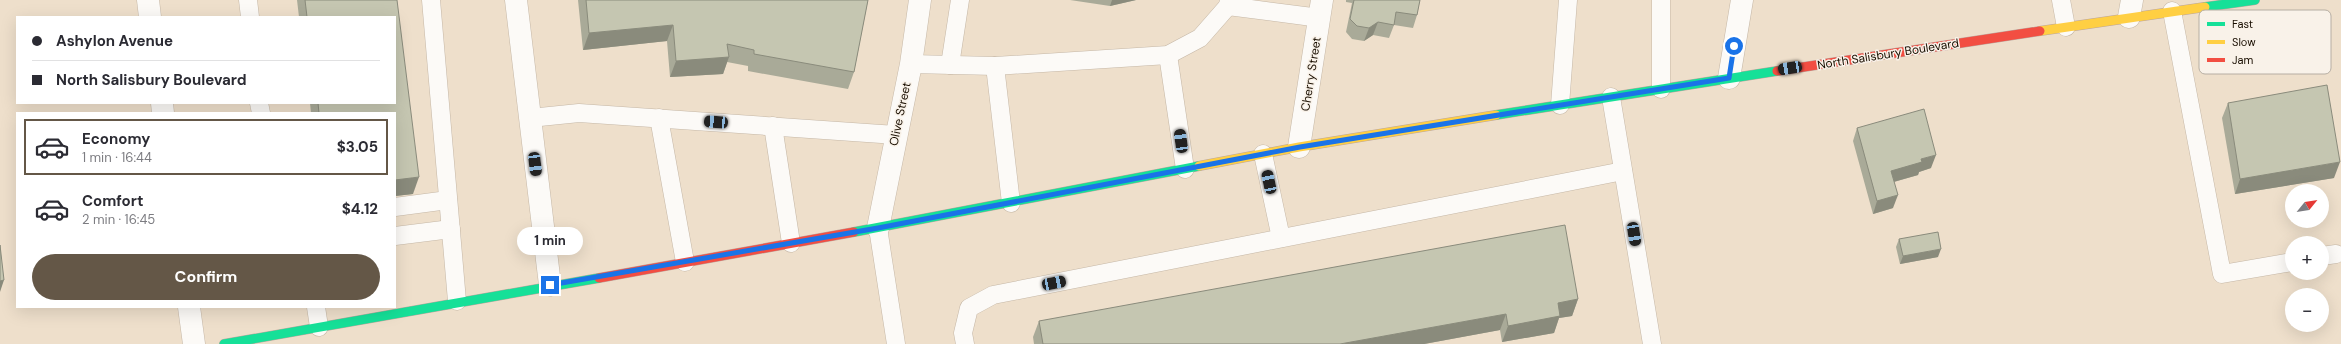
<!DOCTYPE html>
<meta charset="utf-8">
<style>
:root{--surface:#fff;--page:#f2f2f3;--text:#2b2b33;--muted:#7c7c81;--line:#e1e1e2;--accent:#645747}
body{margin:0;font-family:"DM Sans",sans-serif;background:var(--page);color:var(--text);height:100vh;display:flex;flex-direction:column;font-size:15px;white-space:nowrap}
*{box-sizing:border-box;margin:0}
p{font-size:13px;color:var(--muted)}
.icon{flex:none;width:22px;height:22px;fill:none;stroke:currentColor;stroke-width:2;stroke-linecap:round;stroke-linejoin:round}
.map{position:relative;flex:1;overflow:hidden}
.panel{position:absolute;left:16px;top:112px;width:380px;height:196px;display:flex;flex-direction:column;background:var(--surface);border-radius:0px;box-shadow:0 4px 16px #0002}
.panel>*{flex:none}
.guide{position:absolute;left:16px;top:16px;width:380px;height:88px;border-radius:0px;box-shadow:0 4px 16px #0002;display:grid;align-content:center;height:88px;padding:0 16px;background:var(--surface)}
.needle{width:26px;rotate:60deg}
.fabs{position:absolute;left:2285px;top:184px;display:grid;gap:8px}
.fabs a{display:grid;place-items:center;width:44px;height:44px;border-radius:50%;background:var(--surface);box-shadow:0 4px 16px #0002;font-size:20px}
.end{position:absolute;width:18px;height:18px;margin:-9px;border:5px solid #1a73e8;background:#fff;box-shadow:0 0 0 2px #fff}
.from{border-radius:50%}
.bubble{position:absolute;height:28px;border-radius:14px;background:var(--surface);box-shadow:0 4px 16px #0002;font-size:13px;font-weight:700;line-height:28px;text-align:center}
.car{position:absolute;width:12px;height:24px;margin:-12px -6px;border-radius:5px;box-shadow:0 0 3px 1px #0007;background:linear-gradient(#222 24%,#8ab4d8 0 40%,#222 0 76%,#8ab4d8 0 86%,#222 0)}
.guide b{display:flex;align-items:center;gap:14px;height:38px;font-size:15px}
.guide b+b{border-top:1px solid var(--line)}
.guide i{width:10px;height:10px;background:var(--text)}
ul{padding:7px 0 0;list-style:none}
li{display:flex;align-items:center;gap:12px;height:56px;margin:0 8px 6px;padding:0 8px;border:2px solid transparent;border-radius:0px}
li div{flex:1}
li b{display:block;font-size:15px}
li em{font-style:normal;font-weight:700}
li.current{border-color:var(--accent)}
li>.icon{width:36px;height:36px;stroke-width:1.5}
.button{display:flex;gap:8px;margin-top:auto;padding:8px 16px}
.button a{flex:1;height:46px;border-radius:24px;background:var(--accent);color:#fff;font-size:16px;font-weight:700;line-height:46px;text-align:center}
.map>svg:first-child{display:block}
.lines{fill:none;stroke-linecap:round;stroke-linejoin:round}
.lane-casing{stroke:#c5b7a6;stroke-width:19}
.street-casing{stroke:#c5b7a6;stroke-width:23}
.fast-casing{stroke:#bba59d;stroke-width:10}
.slow-casing{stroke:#bba59d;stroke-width:10}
.jam-casing{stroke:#bba59d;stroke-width:10}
.lane{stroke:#fcfaf7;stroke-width:18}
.street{stroke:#fcfaf7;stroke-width:22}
.fast{stroke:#16e098;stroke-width:9}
.slow{stroke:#ffcf43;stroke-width:9}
.jam{stroke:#f24e42;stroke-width:9}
.wall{fill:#a9aa98}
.shaded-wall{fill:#8a8b7c}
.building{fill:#c5c6b1;stroke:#8a8b7c}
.route{stroke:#1a73e8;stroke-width:5}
.labels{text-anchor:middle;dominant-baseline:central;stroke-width:3;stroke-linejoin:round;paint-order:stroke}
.street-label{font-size:12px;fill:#190e00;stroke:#f9f2e9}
.key{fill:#f9f2e9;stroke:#b6aea3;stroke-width:1}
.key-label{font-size:11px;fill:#190e00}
</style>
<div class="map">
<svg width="2341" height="344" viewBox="0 0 2341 344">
<rect width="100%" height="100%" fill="#eedfcb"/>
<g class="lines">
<g class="lane-casing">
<g id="lane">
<polyline points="248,0 250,17"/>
<polyline points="431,0 457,301"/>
<polyline points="1229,0 1228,6 1320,18"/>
<polyline points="2061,0 2066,27"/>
<polyline points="2172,11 2222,274 2292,262"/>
<polyline points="1168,55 1185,169"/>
<polyline points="911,64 995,66 1168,55 1200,38 1228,6"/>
<polyline points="950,65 960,0"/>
<polyline points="995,66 1011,203"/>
<polyline points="1661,89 1661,0"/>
<polyline points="1611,97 1652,344"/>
<polyline points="259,103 261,113"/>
<polyline points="1560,105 1568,0"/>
<polyline points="530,118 579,113 896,135"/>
<polyline points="659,118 685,262"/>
<polyline points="773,126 791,243"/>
<polyline points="1263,154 1281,238"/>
<polyline points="395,207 448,200"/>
<polyline points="878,228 896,344"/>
<polyline points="395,236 451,229"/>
<polyline points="2322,256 2336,254"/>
<polyline points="316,307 319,327"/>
<polyline points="965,344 963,333 969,308 993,295 1623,171"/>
</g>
</g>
<g class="street-casing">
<g id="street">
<polyline points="148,0 150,17"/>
<polyline points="516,0 550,285"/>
<polyline points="2129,17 2132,0"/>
<polyline points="1729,78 1742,0"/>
<polyline points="162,103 163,113"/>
<polyline points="1299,147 1322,0"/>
<polyline points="878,228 911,64 920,0"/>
<polyline points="189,307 194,344"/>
</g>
</g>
<g class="fast-casing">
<g id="fast">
<polyline points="2205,7 2255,0"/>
<polyline points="1496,115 1777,71"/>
<polyline points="854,232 1199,166"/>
<polyline points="224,344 599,278"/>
</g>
</g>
<g class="slow-casing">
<g id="slow">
<polyline points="2040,31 2205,7"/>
<polyline points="1199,166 1299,147 1496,115"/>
</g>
</g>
<g class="jam-casing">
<g id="jam">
<polyline points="1777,71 2040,31"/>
<polyline points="599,278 854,232"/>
</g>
</g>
<use href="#lane" class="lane"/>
<use href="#street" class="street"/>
<use href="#fast" class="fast"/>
<use href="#slow" class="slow"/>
<use href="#jam" class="jam"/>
</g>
<g class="wall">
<polygon points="297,0 397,0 413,194 395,196 395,113 311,113 310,103 395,103 395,17 299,17"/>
<polygon points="578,0 868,0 854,72 848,89 748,71 748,66 727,62 723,74 670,77 667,41 583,50"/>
<polygon points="1070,0 1136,0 1110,6"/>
<polygon points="1346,0 1420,0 1417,15 1413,28 1394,25 1389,38 1373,35 1364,41 1352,39 1346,32 1352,3 1346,2"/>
<polygon points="2228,103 2334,178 2235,194 2222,118"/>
<polygon points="1857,128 1931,168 1919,172 1918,175 1894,182 1893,208 1873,214 1853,141"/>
<polygon points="1899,239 1938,257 1900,264 1896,247"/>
<polygon points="1578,299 1572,316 1559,318 1554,333 1502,342 1500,330 1424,344 1034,344 1033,337 1039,321"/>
</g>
<g class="shaded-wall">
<polygon points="1112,0 1136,0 1110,6"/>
<polygon points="1378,22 1373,35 1364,41 1369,28"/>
<polygon points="673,25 667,41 583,50 589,33"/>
<polygon points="729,57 723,74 670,77 676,61"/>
<polygon points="1936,155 1931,168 1919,172 1918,175 1886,184 1891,171 1921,159"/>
<polygon points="2340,162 2334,178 2235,194 2240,179"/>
<polygon points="419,177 413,194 395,196 395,180"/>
<polygon points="1898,195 1893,208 1873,214 1877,201"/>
<polygon points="1941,249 1938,257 1900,264 1903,256"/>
<polygon points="4,280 0,292 0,281"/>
<polygon points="1578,299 1572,316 1559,318 1554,333 1502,342 1508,326 1558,303"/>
<polygon points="1506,314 1500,330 1424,344 1340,344"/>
</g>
<g class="building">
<polygon points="305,0 397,0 419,177 395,180 395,113 319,113 318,103 395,103 395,17 307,17"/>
<polygon points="586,0 868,0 854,72 754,54 754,50 727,44 729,57 676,61 673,25 589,33"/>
<polygon points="1354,0 1420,0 1417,15 1396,12 1394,25 1378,22 1369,28 1357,26 1350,19"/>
<polygon points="2327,85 2340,162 2240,179 2228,103"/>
<polygon points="1924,109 1936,155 1921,159 1922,162 1891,171 1898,195 1877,201 1857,128"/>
<polygon points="1565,225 1578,299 1558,303 1560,316 1508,326 1506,314 1340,344 1043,344 1039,321"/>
<polygon points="1938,232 1941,249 1903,256 1899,239"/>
<polygon points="0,245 4,280 0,281"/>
</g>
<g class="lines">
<polyline class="route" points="550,285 878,228 1300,147 1729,78 1734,46"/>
</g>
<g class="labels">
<g class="street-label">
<text transform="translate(1888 54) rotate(-9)">North Salisbury Boulevard</text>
<text transform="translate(1311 74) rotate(-81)">Cherry Street</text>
<text transform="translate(900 114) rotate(-78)">Olive Street</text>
</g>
</g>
<rect x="2199" y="10" width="132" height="64" rx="6" class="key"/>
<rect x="2207" y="22" width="18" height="4" fill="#16e098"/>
<rect x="2207" y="40" width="18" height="4" fill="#ffcf43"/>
<rect x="2207" y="58" width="18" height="4" fill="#f24e42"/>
<g class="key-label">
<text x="2232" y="28">Fast</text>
<text x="2232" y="46">Slow</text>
<text x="2232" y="64">Jam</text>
</g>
</svg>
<div class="fabs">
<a><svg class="needle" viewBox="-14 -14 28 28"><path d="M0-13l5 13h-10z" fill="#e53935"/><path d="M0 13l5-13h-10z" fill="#7c7c81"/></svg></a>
<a>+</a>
<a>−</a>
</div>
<i class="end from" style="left:1734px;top:46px"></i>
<i class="end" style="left:550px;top:285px"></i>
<div class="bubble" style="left:517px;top:227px;width:66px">1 min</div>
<i class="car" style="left:1790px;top:68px;rotate:261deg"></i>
<i class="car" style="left:716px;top:122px;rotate:274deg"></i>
<i class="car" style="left:1181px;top:141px;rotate:352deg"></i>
<i class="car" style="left:535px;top:164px;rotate:173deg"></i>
<i class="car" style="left:1269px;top:182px;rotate:348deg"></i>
<i class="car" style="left:1634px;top:234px;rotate:171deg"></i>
<i class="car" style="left:1054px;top:283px;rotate:79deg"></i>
<div class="guide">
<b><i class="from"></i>Ashylon Avenue</b>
<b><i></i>North Salisbury Boulevard</b>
</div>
<section class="panel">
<ul>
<li class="current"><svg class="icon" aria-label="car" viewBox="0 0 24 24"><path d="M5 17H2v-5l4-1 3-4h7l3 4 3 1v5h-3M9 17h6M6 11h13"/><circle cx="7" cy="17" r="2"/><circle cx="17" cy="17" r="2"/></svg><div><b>Economy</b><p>1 min · 16:44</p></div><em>$3.05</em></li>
<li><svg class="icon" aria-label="car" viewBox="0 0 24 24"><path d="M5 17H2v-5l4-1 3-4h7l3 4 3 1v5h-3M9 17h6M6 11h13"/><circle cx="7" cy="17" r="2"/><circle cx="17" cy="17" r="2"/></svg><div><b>Comfort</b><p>2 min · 16:45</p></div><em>$4.12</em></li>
</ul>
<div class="button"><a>Confirm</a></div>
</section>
</div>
